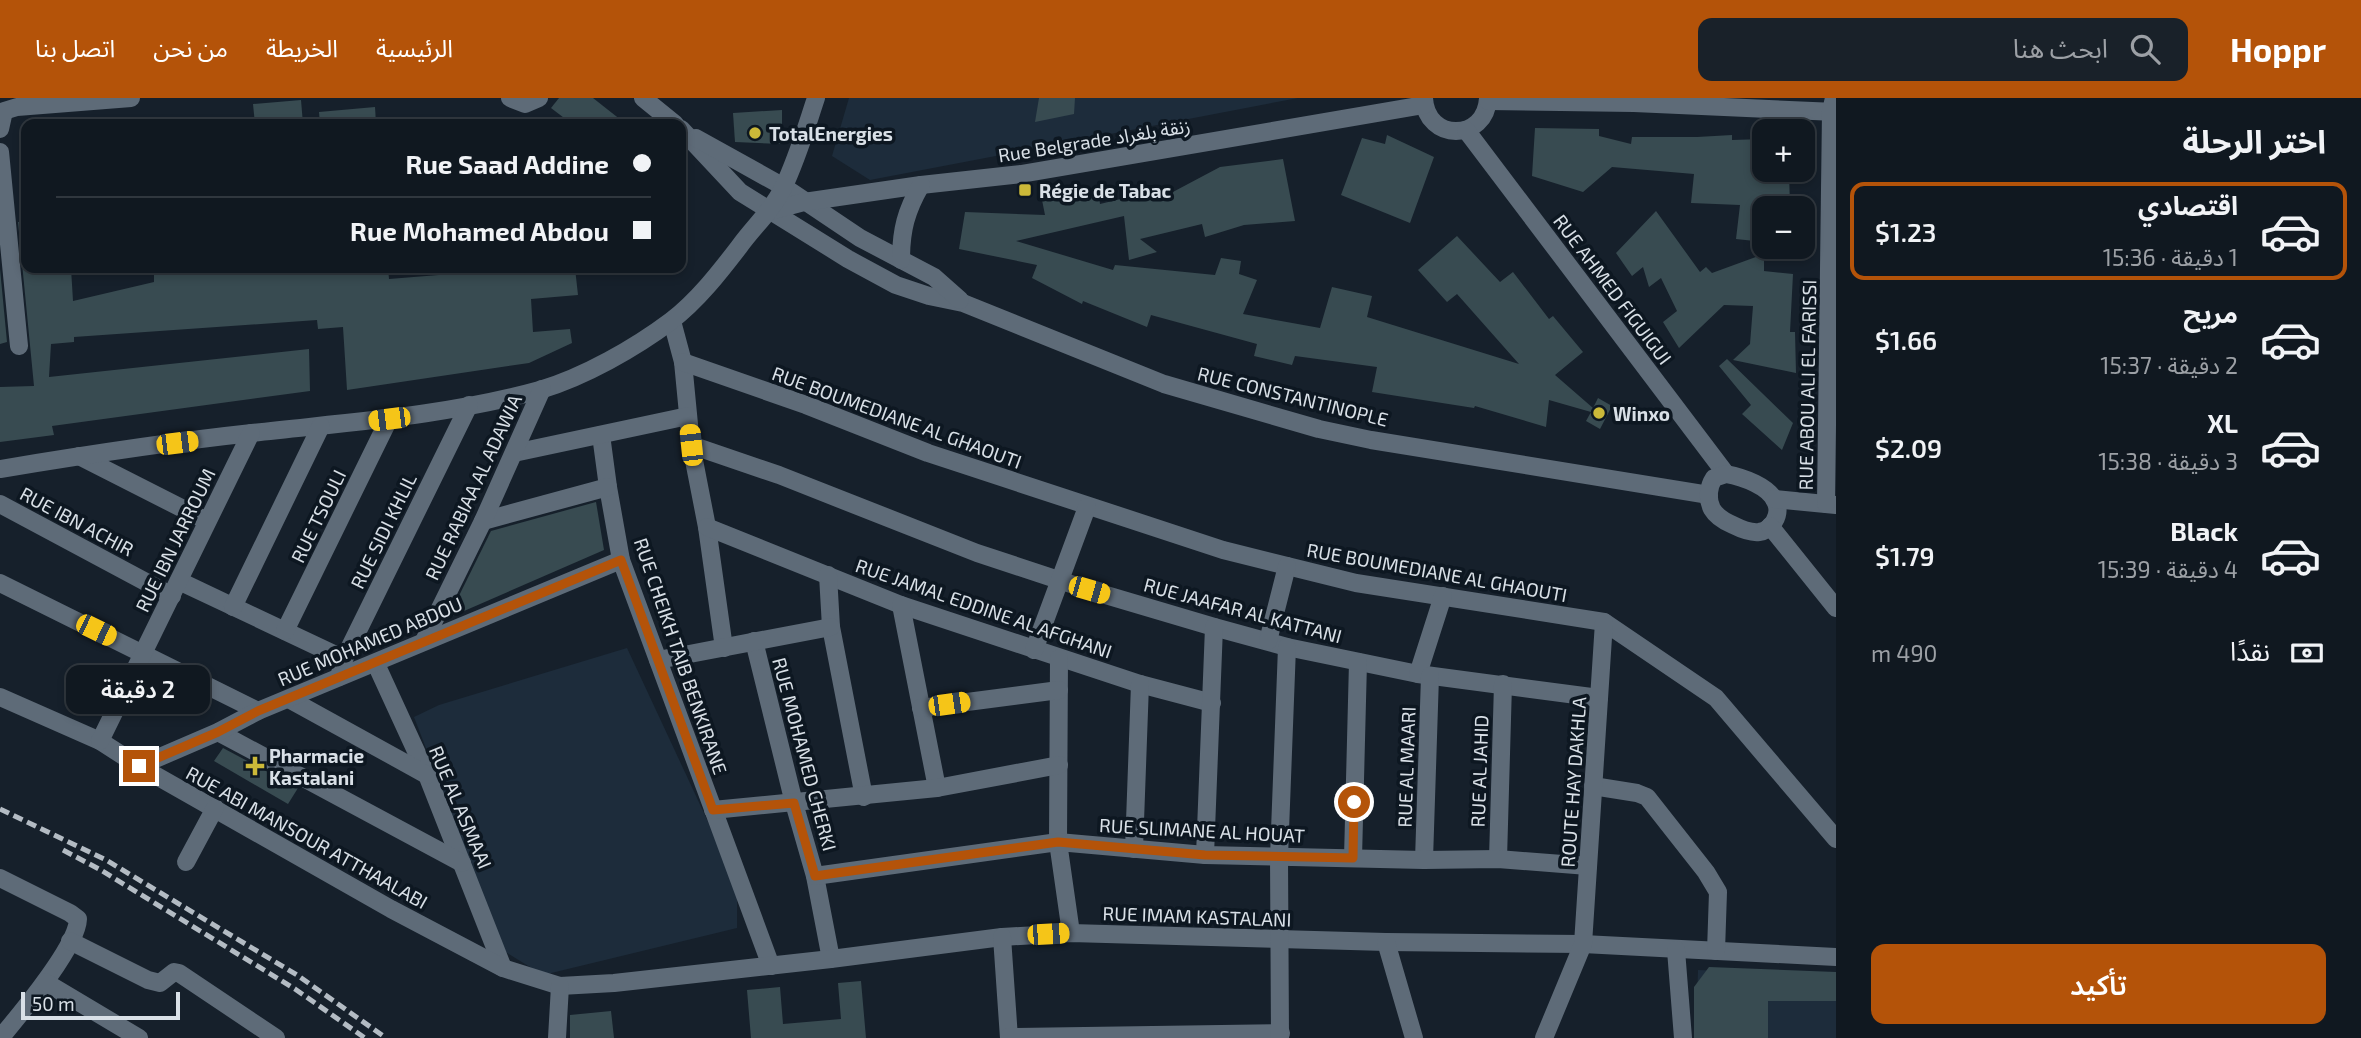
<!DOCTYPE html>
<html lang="ar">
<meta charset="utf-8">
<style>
:root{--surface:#101820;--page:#192129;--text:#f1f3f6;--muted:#9ca0a5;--line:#30373e;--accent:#b45309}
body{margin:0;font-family:"Exo 2","Noto Sans Arabic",sans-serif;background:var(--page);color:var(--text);direction:rtl;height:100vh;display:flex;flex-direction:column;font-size:26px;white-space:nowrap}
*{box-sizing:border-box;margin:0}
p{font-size:23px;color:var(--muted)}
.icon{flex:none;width:38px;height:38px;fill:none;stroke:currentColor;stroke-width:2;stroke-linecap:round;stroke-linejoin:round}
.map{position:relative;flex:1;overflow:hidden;direction:ltr}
.sheet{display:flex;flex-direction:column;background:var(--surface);width:525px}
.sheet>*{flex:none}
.top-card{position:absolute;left:21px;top:21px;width:665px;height:154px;border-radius:14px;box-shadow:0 4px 10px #0003,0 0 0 2px var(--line);direction:rtl;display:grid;align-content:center;height:154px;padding:0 35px;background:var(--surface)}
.tools{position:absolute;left:1752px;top:21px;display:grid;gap:14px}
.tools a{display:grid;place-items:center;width:63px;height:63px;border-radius:14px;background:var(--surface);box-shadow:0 4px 10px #0003,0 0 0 2px var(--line);font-size:35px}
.scale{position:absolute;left:21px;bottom:18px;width:159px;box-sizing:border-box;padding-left:7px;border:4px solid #d9e0e7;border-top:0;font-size:19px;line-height:24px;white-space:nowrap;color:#d9e0e7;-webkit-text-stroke:5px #0d1721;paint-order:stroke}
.end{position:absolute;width:32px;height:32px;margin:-16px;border:9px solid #b45309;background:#fff;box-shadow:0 0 0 4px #fff}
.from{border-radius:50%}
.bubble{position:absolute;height:49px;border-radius:14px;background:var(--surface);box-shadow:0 4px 10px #0003,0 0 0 2px var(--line);font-size:23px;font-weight:600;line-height:49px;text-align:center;direction:rtl}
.car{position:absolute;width:21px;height:42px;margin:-21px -10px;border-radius:9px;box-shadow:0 0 5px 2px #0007;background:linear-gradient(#f5c518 24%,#345 0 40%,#f5c518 0 76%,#345 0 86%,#f5c518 0)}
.top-card b{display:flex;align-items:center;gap:24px;height:66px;font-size:26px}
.top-card b+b{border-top:2px solid var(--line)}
.top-card i{width:18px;height:18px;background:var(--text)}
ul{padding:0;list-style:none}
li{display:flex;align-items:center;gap:21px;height:98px;margin:0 14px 10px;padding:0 21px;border:4px solid transparent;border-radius:14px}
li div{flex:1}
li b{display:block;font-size:26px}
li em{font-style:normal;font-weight:600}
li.selected{border-color:var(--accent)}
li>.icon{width:63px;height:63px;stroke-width:1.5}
h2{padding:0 35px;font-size:32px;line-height:84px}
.pay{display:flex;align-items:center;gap:18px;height:77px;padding:0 35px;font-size:26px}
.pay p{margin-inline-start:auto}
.cta{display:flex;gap:14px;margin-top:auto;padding:14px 35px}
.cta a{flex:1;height:80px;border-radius:14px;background:var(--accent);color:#fff;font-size:28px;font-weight:600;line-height:80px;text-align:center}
header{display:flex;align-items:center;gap:42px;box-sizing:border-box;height:98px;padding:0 35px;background:var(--accent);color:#fff}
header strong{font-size:33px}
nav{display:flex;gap:38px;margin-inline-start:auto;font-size:24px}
.search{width:490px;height:63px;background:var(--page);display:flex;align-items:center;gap:18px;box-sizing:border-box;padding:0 24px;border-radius:14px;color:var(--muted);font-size:26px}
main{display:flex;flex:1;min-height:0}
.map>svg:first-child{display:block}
.built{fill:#1d2c3b}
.building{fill:#384b51}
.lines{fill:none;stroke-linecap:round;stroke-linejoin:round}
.minor{stroke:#5e6b78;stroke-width:18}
.rail{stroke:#b3bbc3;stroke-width:5;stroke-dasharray:10 5;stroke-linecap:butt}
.route{stroke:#b45309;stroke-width:9}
.poi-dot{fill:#cbb939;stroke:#0d1721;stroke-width:2.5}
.labels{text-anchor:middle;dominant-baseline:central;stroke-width:7;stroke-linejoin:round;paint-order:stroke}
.poi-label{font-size:19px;font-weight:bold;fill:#d9e0e7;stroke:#0d1721;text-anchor:start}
.street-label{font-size:19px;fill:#d9e0e7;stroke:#0d1721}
</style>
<header>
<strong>Hoppr</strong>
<div class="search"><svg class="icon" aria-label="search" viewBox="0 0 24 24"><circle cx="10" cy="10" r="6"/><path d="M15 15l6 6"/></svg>ابحث هنا</div>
<nav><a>الرئيسية</a><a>الخريطة</a><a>من نحن</a><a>اتصل بنا</a></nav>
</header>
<main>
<section class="sheet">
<h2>اختر الرحلة</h2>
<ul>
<li class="selected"><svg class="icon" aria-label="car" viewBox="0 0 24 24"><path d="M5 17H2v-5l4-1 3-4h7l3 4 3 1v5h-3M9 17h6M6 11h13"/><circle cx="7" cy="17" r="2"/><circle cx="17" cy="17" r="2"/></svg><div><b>اقتصادي</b><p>1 دقيقة · 15:36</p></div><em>$1.23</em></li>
<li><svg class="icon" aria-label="car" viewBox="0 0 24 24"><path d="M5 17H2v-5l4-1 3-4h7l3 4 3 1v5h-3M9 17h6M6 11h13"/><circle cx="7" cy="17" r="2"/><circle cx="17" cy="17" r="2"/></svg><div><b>مريح</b><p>2 دقيقة · 15:37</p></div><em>$1.66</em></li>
<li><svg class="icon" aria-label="car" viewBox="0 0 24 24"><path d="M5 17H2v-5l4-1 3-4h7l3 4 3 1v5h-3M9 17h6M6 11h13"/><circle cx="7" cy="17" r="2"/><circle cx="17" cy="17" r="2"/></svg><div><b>XL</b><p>3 دقيقة · 15:38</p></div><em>$2.09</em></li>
<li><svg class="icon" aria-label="car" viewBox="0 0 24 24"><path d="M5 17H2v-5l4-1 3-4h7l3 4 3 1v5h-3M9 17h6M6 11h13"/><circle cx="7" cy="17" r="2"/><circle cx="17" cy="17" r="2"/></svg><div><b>Black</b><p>4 دقيقة · 15:39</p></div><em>$1.79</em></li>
</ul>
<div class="pay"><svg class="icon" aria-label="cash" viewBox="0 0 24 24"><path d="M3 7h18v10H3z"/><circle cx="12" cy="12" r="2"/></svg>نقدًا<p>490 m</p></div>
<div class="cta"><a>تأكيد</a></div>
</section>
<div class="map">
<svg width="1836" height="940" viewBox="0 0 1836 940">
<rect width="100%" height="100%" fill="#16202b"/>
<g class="built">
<polygon points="849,0 1298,0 870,82 832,58"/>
<polygon points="627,550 737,786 737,830 543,877 504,853 414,619 439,607"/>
<polygon points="1698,872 1836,878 1836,940 1696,940"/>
</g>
<g class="building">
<polygon points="559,0 593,0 626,26 572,26 551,10"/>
<polygon points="1039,0 1075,0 1074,16 1035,24"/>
<polygon points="301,2 303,26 255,26 253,6"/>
<polygon points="375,9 376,26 320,26 319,14"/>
<polygon points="782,12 782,46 735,44 733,15"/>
<polygon points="1535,30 1599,31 1599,38 1631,46 1632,39 1697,39 1732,37 1732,42 1764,41 1764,72 1789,72 1790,110 1764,110 1764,144 1736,141 1740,107 1691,105 1694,76 1612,69 1583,94 1532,78"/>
<polygon points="1387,37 1434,59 1410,125 1341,97 1362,40 1385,46"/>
<polygon points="1283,61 1295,123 1244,127 1205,139 1202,126 1140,141 1157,154 1129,162 1124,118 1016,143 1113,172 1115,167 1215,177 1221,160 1241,163 1239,176 1257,182 1243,216 1320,230 1332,189 1372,198 1367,219 1519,266 1457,196 1447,204 1418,172 1457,138 1500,184 1513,174 1549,221 1553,218 1583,254 1555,277 1593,310 1598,300 1612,308 1600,331 1586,323 1591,314 1549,302 1546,329 1475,308 1474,310 1372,294 1377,269 1295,258 1292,267 1254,258 1257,246 1151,217 1147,229 1083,203 1082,206 1032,180 1037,167 959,151 965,114 1045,117 1042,102 1098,91 1100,106 1170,89 1171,95 1220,69"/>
<polygon points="1656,113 1700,174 1706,169 1712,175 1764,156 1764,173 1793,176 1790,234 1795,234 1796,275 1733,262 1750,246 1753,208 1724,207 1679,250 1663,224 1677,213 1661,180 1649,189 1643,169 1632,178 1616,155"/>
<polygon points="18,124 26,124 26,170 71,170 73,203 154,184 154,170 388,170 389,181 527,170 575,170 578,197 531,201 533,234 570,231 572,245 529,265 347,292 343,229 318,231 317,222 74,239 74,244 51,246 49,279 309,251 310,293 52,328 54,337 0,344 0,289 34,288"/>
<polygon points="0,171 7,244 0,246"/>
<polygon points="1727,261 1793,325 1782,352 1742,316 1751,307 1719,268"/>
<polygon points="596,404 604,452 448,520 491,433"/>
<polygon points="223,650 298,690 288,706 214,663"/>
<polygon points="1709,869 1836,874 1836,903 1768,903 1768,940 1694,940 1694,889"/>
<polygon points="861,883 866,940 751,940 747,892 780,889 783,926 841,921 838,885"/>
<polygon points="611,913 614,940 570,940 570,917"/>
</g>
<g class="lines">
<g class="minor">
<polyline points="510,0 525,6 539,0"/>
<polyline points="643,0 675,26"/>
<path d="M 1424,0 C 1426,44 1486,44 1488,0"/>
<polyline points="1488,3 1634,5 1836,14"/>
<polyline points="0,31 4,13 17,9 131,0"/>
<polyline points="681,31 740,94 848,161 896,187 929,198 963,205 1164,286 1319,331 1371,342 1709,397"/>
<polyline points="1466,32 1726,376"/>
<polyline points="696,40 784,89 860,140 934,179 960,202"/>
<polyline points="0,54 19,248"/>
<polyline points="770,113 804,104 921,87 1021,76 1424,7"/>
<path d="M 901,162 C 901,132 906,113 921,87"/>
<polyline points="672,223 683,264 691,347 707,429 724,550"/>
<polyline points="683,264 806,307 928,355 1223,452 1356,485 1604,524 1716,600 1836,741"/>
<polyline points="601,337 608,389 621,462 771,868"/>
<polyline points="691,347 779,377 977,455 1089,492 1214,529 1287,549 1418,576 1599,600"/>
<polyline points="514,355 688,318"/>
<polyline points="79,358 207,423"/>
<path d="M 0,371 C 84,357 168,344 252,335 C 349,324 446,318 540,292 C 584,279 635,250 671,223 C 698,202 719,175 739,149 C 754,128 772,113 783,90 C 797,61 806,30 816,0"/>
<path d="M 1726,376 C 1742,379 1770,388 1776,405 C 1781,417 1772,432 1759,434 C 1751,435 1741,431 1733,427 C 1726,424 1716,418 1712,411 C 1707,401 1708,389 1714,380 Z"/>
<polyline points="1774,401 1836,407"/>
<polyline points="0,406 172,498"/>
<polyline points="1826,406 1831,13 1834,0"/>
<polyline points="483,423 608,389"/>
<polyline points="1770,428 1836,510"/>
<polyline points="707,429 901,507 1140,586 1212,605"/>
<polyline points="828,477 831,529 864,699"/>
<polyline points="179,483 344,561"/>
<polyline points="0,485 258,613"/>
<polyline points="901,507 937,690"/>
<polyline points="233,509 321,328"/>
<polyline points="285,533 389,321"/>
<polyline points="424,543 483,423 542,291"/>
<polyline points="754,543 794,705 815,778 831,861"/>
<polyline points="1268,543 1287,468"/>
<polyline points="1034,552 1087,409"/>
<polyline points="1059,560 1058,744 1071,835"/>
<polyline points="658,562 831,529"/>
<polyline points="376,566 427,677 503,870"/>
<polyline points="1418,576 1443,498"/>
<polyline points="339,579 344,561 469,307"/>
<polyline points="0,599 100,643 139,668 391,811 503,870 560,888 614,885 831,861 1002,839 1071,835 1386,844 1583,846 1836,859"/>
<polyline points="289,601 427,677"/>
<polyline points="921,610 1059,592"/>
<polyline points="218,634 462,765"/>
<polyline points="100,643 251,335"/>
<polyline points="139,668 218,634 258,613 621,462"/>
<polyline points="1593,688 1637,695 1647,699 1706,774 1718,794 1716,853"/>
<polyline points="713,712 937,690 1059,667"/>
<polyline points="1134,751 1140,586"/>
<polyline points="1205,757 1214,529"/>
<polyline points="1353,760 1358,564"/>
<polyline points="1498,761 1503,586"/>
<polyline points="1424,762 1430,578"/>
<polyline points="186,764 215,710"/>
<polyline points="815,778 1058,744 1205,757 1424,762 1498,761 1588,768"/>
<path d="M 0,780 L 70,815 L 78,821 C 77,849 21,915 2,938"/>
<polyline points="1002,839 1009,940"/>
<polyline points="70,843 148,882 160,885 174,874 179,875 276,940"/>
<polyline points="1386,844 1414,940"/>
<polyline points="1676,852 1683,940"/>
<polyline points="45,884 139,940"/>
<polyline points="1009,939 1281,935"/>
<polyline points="557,940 560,888"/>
<polyline points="1280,940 1279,759 1287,549"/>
<polyline points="1544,940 1583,846 1604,524"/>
</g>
<g class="rail">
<polyline points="0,711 106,762 297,877 386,940"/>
<polyline points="63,752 99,771 295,891 365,940"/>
</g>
</g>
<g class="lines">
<polyline class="route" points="139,668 218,634 258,613 621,462 713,712 794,705 815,778 1058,744 1205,757 1353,760 1354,704"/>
</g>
<g class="poi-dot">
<circle cx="755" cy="35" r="7"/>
<rect x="1018" y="85" width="14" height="14" rx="3.5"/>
<circle cx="1599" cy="315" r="7"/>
<path d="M251.5 657.5h7v7h7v7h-7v7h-7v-7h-7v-7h7z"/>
</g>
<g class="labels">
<g class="poi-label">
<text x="769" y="35">TotalEnergies</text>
<text x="1039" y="92">Régie de Tabac</text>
<text x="1613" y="315">Winxo</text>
<text x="269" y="657">Pharmacie<tspan x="269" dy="22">Kastalani</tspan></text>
</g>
<g class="street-label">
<text transform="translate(1094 42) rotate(-9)">Rue Belgrade زنقة بلغراد</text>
<text transform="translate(1613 191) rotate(53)">RUE AHMED FIGUIGUI</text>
<text transform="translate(1807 287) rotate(-89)">RUE ABOU ALI EL FARISSI</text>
<text transform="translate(1293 298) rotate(14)">RUE CONSTANTINOPLE</text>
<text transform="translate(897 319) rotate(20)">RUE BOUMEDIANE AL GHAOUTI</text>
<text transform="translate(473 389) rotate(-65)">RUE RABIAA AL ADAWIA</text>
<text transform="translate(318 418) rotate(-64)">RUE TSOULI</text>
<text transform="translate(77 423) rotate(28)">RUE IBN ACHIR</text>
<text transform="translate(383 433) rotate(-64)">RUE SIDI KHLIL</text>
<text transform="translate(175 442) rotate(-64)">RUE IBN JARROUM</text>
<text transform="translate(1437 474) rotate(10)">RUE BOUMEDIANE AL GHAOUTI</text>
<text transform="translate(984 510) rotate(19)">RUE JAMAL EDDINE AL AFGHANI</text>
<text transform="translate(1243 512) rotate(15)">RUE JAAFAR AL KATTANI</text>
<text transform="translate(370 543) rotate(-23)">RUE MOHAMED ABDOU</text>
<text transform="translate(681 558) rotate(71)">RUE CHEIKH TAIB BENKIRANE</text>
<text transform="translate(805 656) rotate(75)">RUE MOHAMED CHERKI</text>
<text transform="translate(1406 669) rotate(-88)">RUE AL MAARI</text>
<text transform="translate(1479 673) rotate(-88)">RUE AL JAHID</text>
<text transform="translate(1573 684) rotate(-86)">ROUTE HAY DAKHLA</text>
<text transform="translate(461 709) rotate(67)">RUE AL ASMAAI</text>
<text transform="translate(1202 732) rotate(3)">RUE SLIMANE AL HOUAT</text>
<text transform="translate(307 739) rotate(29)">RUE ABI MANSOUR ATTHAALABI</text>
<text transform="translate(1197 818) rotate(2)">RUE IMAM KASTALANI</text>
</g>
</g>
</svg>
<div class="tools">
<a>+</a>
<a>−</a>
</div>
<div class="scale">50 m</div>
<i class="end from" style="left:1354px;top:704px"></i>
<i class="end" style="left:139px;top:668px"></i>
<div class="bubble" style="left:66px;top:567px;width:144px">2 دقيقة</div>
<i class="car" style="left:389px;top:321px;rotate:263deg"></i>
<i class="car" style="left:177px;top:345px;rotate:83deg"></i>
<i class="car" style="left:691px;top:347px;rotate:354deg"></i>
<i class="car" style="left:1089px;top:492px;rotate:106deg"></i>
<i class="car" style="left:96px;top:532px;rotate:116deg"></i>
<i class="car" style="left:949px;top:606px;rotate:82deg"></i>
<i class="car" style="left:1048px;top:836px;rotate:87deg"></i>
<div class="top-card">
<b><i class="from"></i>Rue Saad Addine</b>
<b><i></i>Rue Mohamed Abdou</b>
</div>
</div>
</main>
